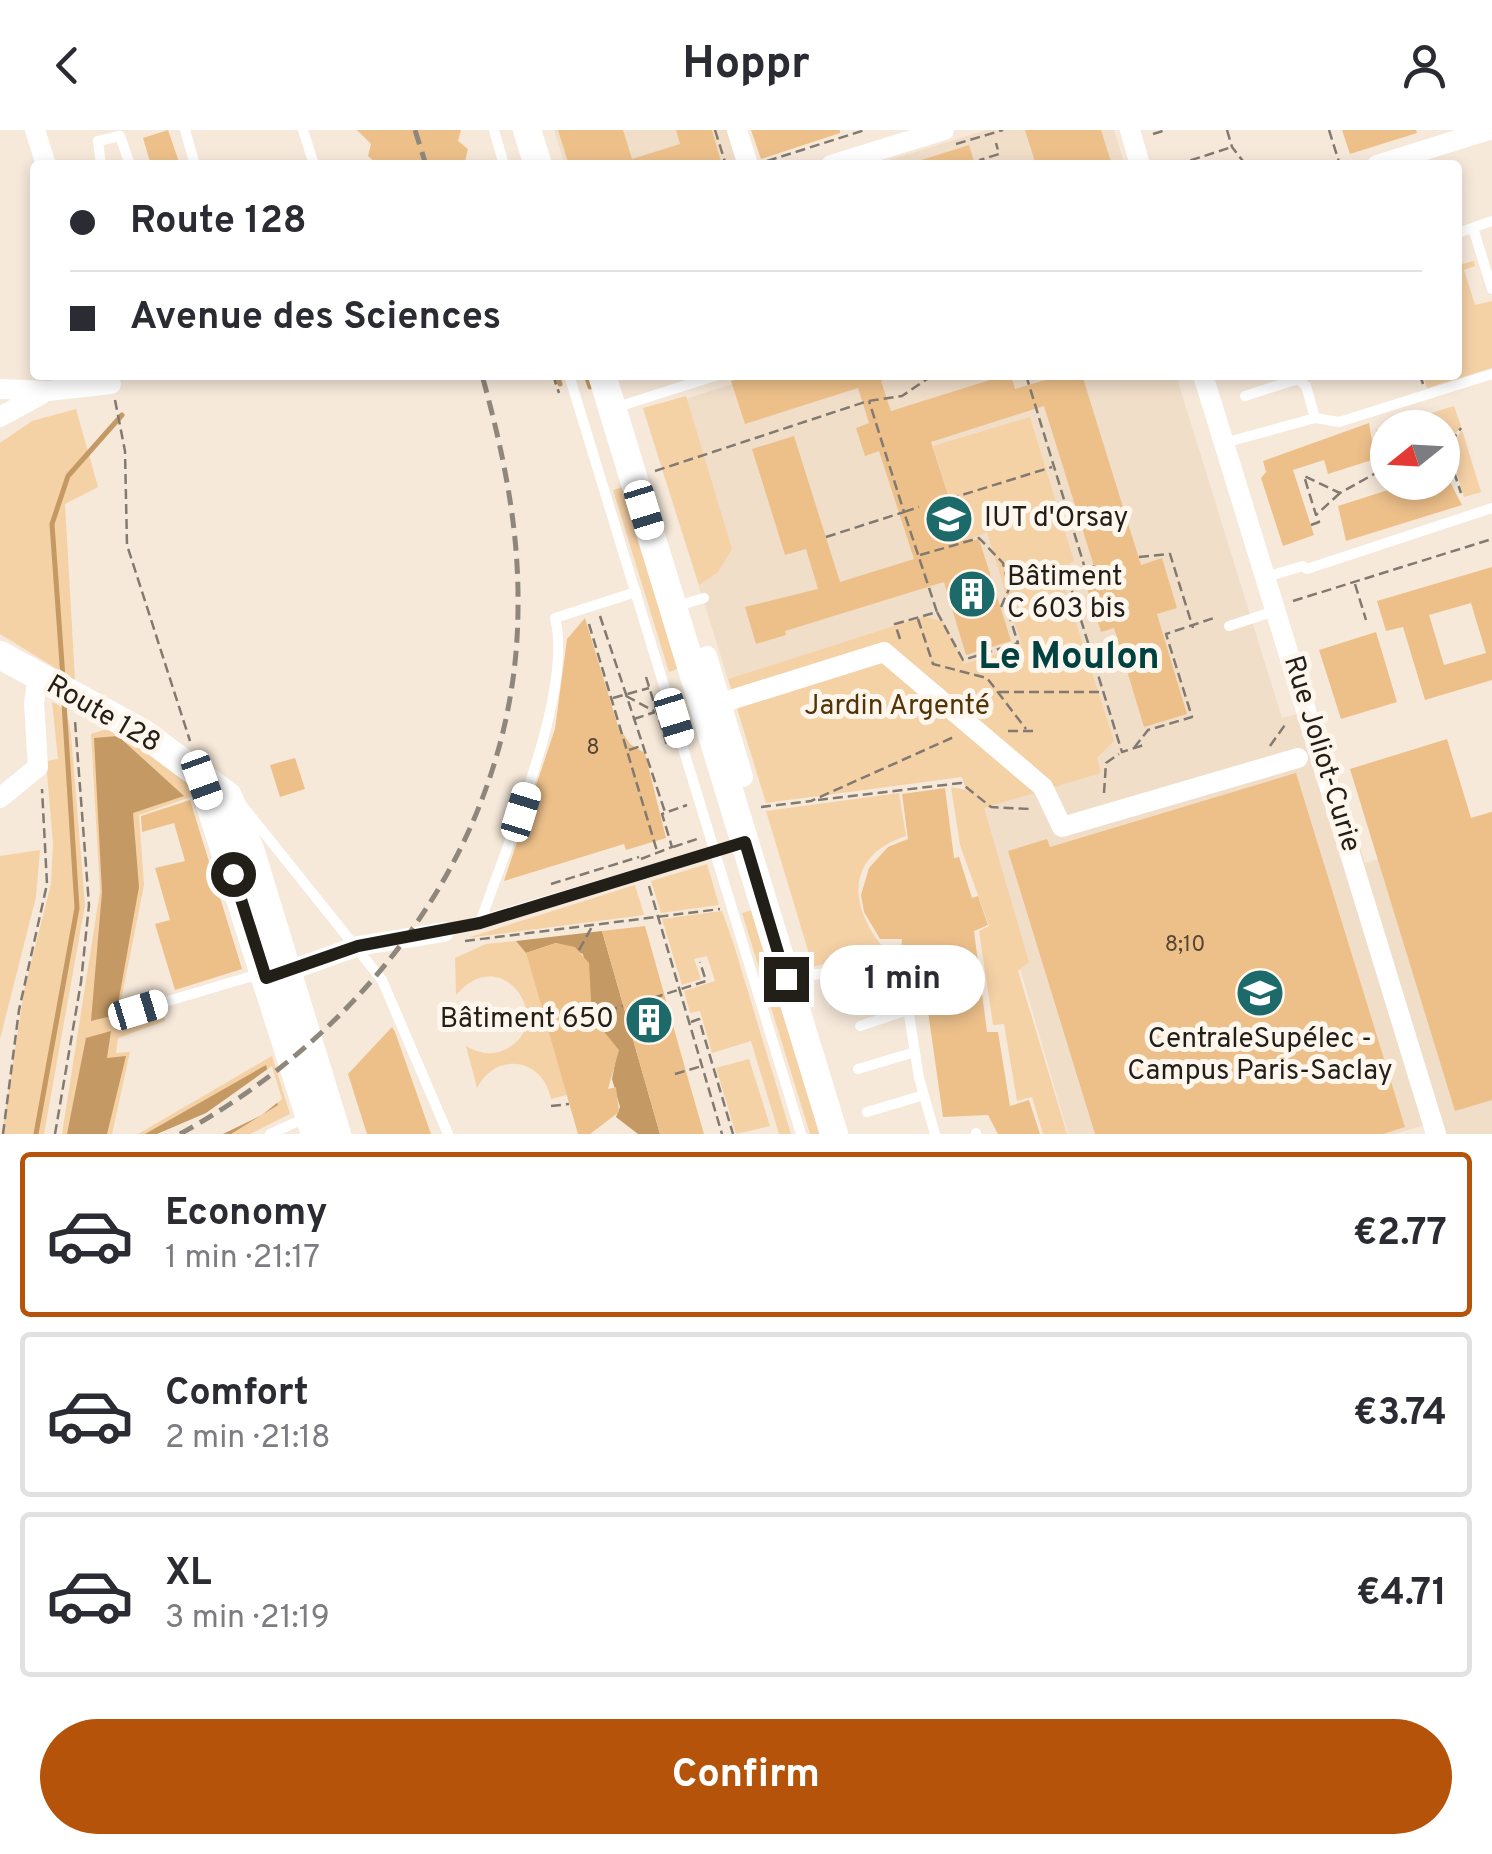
<!DOCTYPE html>
<meta charset="utf-8">
<style>
:root{--surface:#fff;--page:#f7f7f7;--text:#2b2b33;--muted:#7c7c81;--line:#e1e1e2;--accent:#b45309}
body{margin:0;font-family:Overpass,sans-serif;background:var(--page);color:var(--text);height:100vh;display:flex;flex-direction:column;font-size:38px;white-space:nowrap}
*{box-sizing:border-box;margin:0}
p{font-size:32px;color:var(--muted)}
.icon{flex:none;width:55px;height:55px;fill:none;stroke:currentColor;stroke-width:2;stroke-linecap:round;stroke-linejoin:round}
.map{position:relative;height:1004px;overflow:hidden}
.details{display:flex;flex-direction:column;background:var(--surface);flex:1}
.details>*{flex:none}
.hud{position:absolute;left:30px;top:30px;width:1432px;height:220px;border-radius:10px;box-shadow:0 5px 15px #0003;display:grid;align-content:center;height:220px;padding:0 40px;background:var(--surface)}
.needle{width:65px;rotate:252deg}
.controls{position:absolute;left:1370px;top:280px;display:grid;gap:20px}
.controls a{display:grid;place-items:center;width:90px;height:90px;border-radius:50%;background:var(--surface);box-shadow:0 5px 15px #0003;font-size:50px}
.end{position:absolute;width:45px;height:45px;margin:-22px;border:12px solid #221e18;background:#fff;box-shadow:0 0 0 5px #fff}
.from{border-radius:50%}
.bubble{position:absolute;height:70px;border-radius:35px;background:var(--surface);box-shadow:0 5px 15px #0003;font-size:32px;font-weight:700;line-height:70px;text-align:center}
.car{position:absolute;width:30px;height:60px;margin:-30px -15px;border-radius:12px;box-shadow:0 0 8px 2px #0007;background:linear-gradient(#fff 24%,#345 0 40%,#fff 0 76%,#345 0 86%,#fff 0)}
.hud b{display:flex;align-items:center;gap:35px;height:95px;font-size:38px}
.hud b+b{border-top:2px solid var(--line)}
.hud i{width:25px;height:25px;background:var(--text)}
ul{padding:18px 0 0;list-style:none}
li{display:flex;align-items:center;gap:30px;height:165px;margin:0 20px 15px;padding:0 20px;border:5px solid var(--line);border-radius:10px}
li div{flex:1}
li b{display:block;font-size:38px}
li em{font-style:normal;font-weight:700}
li.current{border-color:var(--accent)}
li>.icon{width:90px;height:90px;stroke-width:1.5}
.action{display:flex;gap:20px;margin-top:auto;padding:20px 40px}
.action a{flex:1;height:115px;border-radius:60px;background:var(--accent);color:#fff;font-size:40px;font-weight:700;line-height:115px;text-align:center}
header{display:flex;justify-content:space-between;align-items:center;height:130px;padding:0 40px;background:var(--surface);font-size:45px;font-weight:700}
.map>svg:first-child{display:block}
.built{fill:#f0dec9}
.green{fill:#f5d1a6}
.water{fill:#c49964}
.pier{fill:#f6e9da}
.lines{fill:none;stroke-linecap:round;stroke-linejoin:round}
.stream{stroke:#c49964;stroke-width:5}
.building{fill:#edc08a;fill-rule:evenodd}
.path{stroke:#827a70;stroke-width:2.5;stroke-dasharray:10 5;stroke-linecap:butt}
.lane{stroke:#fff;stroke-width:10}
.street{stroke:#fff;stroke-width:20}
.secondary{stroke:#fff;stroke-width:28}
.rail{stroke:#90877c;stroke-width:5;stroke-dasharray:15 8;stroke-linecap:butt}
.route{stroke:#221e18;stroke-width:12}
.labels{text-anchor:middle;dominant-baseline:central;stroke-width:10;stroke-linejoin:round;paint-order:stroke}
.number-label{font-size:22px;fill:#554634}
.poi-label{font-size:28px;fill:#221e18;stroke:#fff7ee;text-anchor:start}
.park-label{font-size:28px;fill:#523407;stroke:#fff7ee}
.street-label{font-size:28px;fill:#221e18;stroke:#fff7ee}
.district-label{font-size:38px;font-weight:bold;fill:#004242;stroke:#fff7ee}
</style>
<header><svg class="icon" aria-label="back" viewBox="0 0 24 24"><path d="M15 5l-7 7 7 7"/></svg>Hoppr<svg class="icon" aria-label="person" viewBox="0 0 24 24"><circle cx="12" cy="8" r="4"/><path d="M4 21q1-7 8-7t8 7"/></svg></header>
<div class="map">
<svg width="1492" height="1004" viewBox="0 0 1492 1004">
<rect width="100%" height="100%" fill="#f6e9da"/>
<g class="built">
<polygon points="554,0 727,0 737,35 565,35"/>
<polygon points="986,0 1114,0 1125,35 873,35"/>
<polygon points="761,245 1176,245 1282,588 1317,579 1365,733 1473,697 1471,688 1492,681 1492,1004 1435,1004 1431,993 1395,1004 1068,1004 974,680 1101,643 1096,628 964,534 944,492 926,486 728,549 644,282"/>
</g>
<g class="green">
<polygon points="1458,119 1463,134 1474,131 1475,136 1464,140 1475,175 1492,171 1492,238 1427,258 1423,245 1458,245"/>
<polygon points="686,266 732,419 718,442 699,455 643,278"/>
<polygon points="1454,276 1461,296 1443,322 1442,298 1388,298 1387,335 1376,300"/>
<polygon points="76,279 98,357 65,374 75,550 0,504 0,313 32,291"/>
<polygon points="1030,287 1074,431 1059,440 1114,611 1097,628 1101,643 984,678 1029,832 1018,841 1067,1004 1043,1004 1032,967 1017,971 1004,894 993,895 979,801 989,796 960,715 951,657 966,660 962,647 766,673 728,549 925,486 944,492 964,534 1022,516 987,402 964,412 933,316"/>
<polygon points="1462,300 1481,362 1464,367 1455,337 1445,326"/>
<polygon points="627,356 683,537 669,542 613,360"/>
<path d="M 52,572 C 67,578 69,590 71,605 L 85,775 L 44,1004 L 2,1004 L 24,861 L 51,754 L 53,714 L 46,631 L 58,629 Z"/>
<polygon points="119,595 189,654 196,665 139,685 144,755 120,876 159,865 165,891 118,908 116,923 130,922 112,1004 62,1004 100,761 91,604"/>
<path d="M 899,663 L 906,706 C 847,725 848,773 882,816 L 813,837 L 766,681 Z"/>
<polygon points="40,720 36,767 0,909 0,726"/>
<polygon points="707,734 719,775 661,783 651,751"/>
<polygon points="635,755 644,785 467,808"/>
<polygon points="756,779 826,1004 810,1004 742,783"/>
<polygon points="722,781 733,812 791,1004 779,1004 751,911 712,923 700,881 690,883 684,861 715,851 707,826 694,829 701,849 682,855 662,789"/>
<path d="M 516,811 L 526,823 L 567,965 L 551,969 C 543,928 496,921 477,958 L 466,916 C 478,923 491,926 504,920 C 559,896 504,809 456,865 L 455,828 L 486,814 Z"/>
<polygon points="272,926 290,984 250,1004 138,1004"/>
<polygon points="749,929 770,996 736,1004 716,938"/>
</g>
<g class="water">
<polygon points="118,606 184,666 133,683 139,757 116,885 91,891 102,762 94,608"/>
<polygon points="602,801 660,1004 638,1004 616,987 620,977 612,949 617,923 593,885 583,824 556,813 526,823 516,811"/>
<polygon points="111,901 107,928 126,926 107,1004 67,1004 86,908"/>
<polygon points="266,935 278,975 231,1004 145,1004"/>
</g>
<polygon class="pier" points="272,936 282,969 262,985 223,1004 157,1004 206,983"/>
<g class="lines">
<g class="stream">
<polyline points="557,245 560,254"/>
<polyline points="586,245 590,257"/>
<polyline points="63,548 52,394 68,346 122,285"/>
<polyline points="36,1004 77,778 64,573"/>
</g>
</g>
<g class="building">
<polygon points="168,0 180,35 151,35 143,8"/>
<polygon points="357,0 461,0 458,11 468,19 464,35 378,35 368,26 371,14"/>
<polygon points="558,0 623,0 632,29 680,14 676,0 712,0 722,35 569,35"/>
<polygon points="751,0 840,0 840,3 761,29"/>
<polygon points="1025,0 1101,0 1112,35 1036,35"/>
<polygon points="1342,0 1416,0 1417,3 1350,24"/>
<polygon points="969,15 975,35 915,35 915,32"/>
<polygon points="751,245 891,245 881,251 891,281 1006,245 1011,245 1015,259 1062,245 1082,245 1141,435 1162,428 1177,478 1157,484 1187,584 1144,597 1114,498 1101,502 1085,452 1098,449 1044,276 931,312 964,413 979,409 1011,511 966,525 944,452 785,501 786,505 756,514 745,477 818,459 806,419 785,425 752,319 794,306 840,452 914,429 879,321 865,326 856,298 869,293 858,258 745,294 731,251"/>
<polygon points="1369,293 1375,329 1328,344 1324,330 1293,340 1314,405 1283,416 1261,348 1266,342 1263,331"/>
<polygon points="1413,352 1450,352 1462,375 1346,411 1338,376"/>
<path d="M 1492,437 L 1492,550 L 1425,570 L 1403,497 L 1386,501 L 1377,471 ZM 1471,473 L 1486,523 L 1444,535 L 1429,485 Z"/>
<polygon points="585,488 618,596 630,614 645,623 666,708 626,720 624,714 504,751 555,599 567,509"/>
<polygon points="1376,502 1397,572 1341,589 1319,520"/>
<polygon points="1447,609 1471,688 1492,682 1492,970 1455,981 1350,639"/>
<polygon points="295,628 305,659 280,667 270,635"/>
<polygon points="1296,643 1405,997 1383,1004 1095,1004 1008,721 1047,709 1050,717"/>
<polygon points="945,658 954,728 959,727 972,768 978,766 988,795 974,801 987,902 998,902 1010,976 1029,970 1040,1004 998,1004 988,985 943,987 920,825 901,822 902,809 880,809 864,782 861,765 869,738 888,717 908,709 902,664"/>
<polygon points="190,670 242,839 175,860 155,794 170,790 155,738 185,731 174,693 142,702 141,686"/>
<polygon points="645,796 687,945 704,1004 660,1004 602,801"/>
<polygon points="556,813 575,817 589,833 592,887 619,920 608,959 616,957 619,982 590,1004 578,1004 526,823"/>
<polygon points="392,897 395,902 431,1004 367,1004 348,944"/>
</g>
<g class="lines">
<g class="path">
<polyline points="715,0 726,35"/>
<polyline points="1227,0 1232,17 1246,35"/>
<polyline points="1329,0 1340,35"/>
<polyline points="1153,4 1166,0"/>
<polyline points="956,14 1003,0"/>
<polyline points="767,31 865,0"/>
<polyline points="982,35 980,30 999,24 996,13"/>
<polyline points="1176,35 1232,17"/>
<polyline points="553,245 559,263"/>
<polyline points="1026,245 1084,435"/>
<polyline points="1420,245 1423,254"/>
<polyline points="115,270 125,321 127,415 190,611"/>
<polyline points="1371,316 1379,314 1383,339 1388,340"/>
<polyline points="1442,325 1461,298"/>
<polyline points="1442,334 1453,339 1461,363"/>
<polyline points="655,341 868,271 902,266 927,249 954,245"/>
<polyline points="1340,363 1316,385 1304,346 1340,363 1383,339"/>
<polyline points="949,369 1052,337"/>
<polyline points="1311,395 1319,392 1317,387"/>
<polyline points="826,407 904,382 869,271"/>
<polyline points="920,425 979,408 1003,433 1009,459"/>
<polyline points="1139,427 1170,424 1193,498"/>
<polyline points="1094,436 1067,445 1122,622 1147,614"/>
<polyline points="1355,454 1366,490"/>
<polyline points="1293,471 1492,409"/>
<polyline points="1001,477 1009,459 1066,445"/>
<polyline points="937,482 963,530 1018,513 1004,469"/>
<polyline points="600,486 665,682"/>
<polyline points="918,489 933,534 987,548 1026,599"/>
<polyline points="589,494 657,721"/>
<polyline points="900,509 895,494 937,482 904,382 919,377"/>
<polyline points="646,547 667,615"/>
<polyline points="999,562 1101,562"/>
<polyline points="626,566 654,581"/>
<polyline points="613,568 649,558"/>
<polyline points="634,589 655,582"/>
<polyline points="1008,601 1038,601"/>
<polyline points="1270,616 1287,592"/>
<polyline points="1134,618 1148,600 1192,587 1166,504 1217,487"/>
<polyline points="629,620 644,615"/>
<polyline points="1104,663 1106,633 1119,624"/>
<polyline points="818,670 961,653 991,677 1031,679"/>
<polyline points="761,677 811,671 956,606"/>
<polyline points="673,717 697,709"/>
<polyline points="641,729 672,717 662,684 687,675"/>
<polyline points="551,754 639,727"/>
<polyline points="649,756 722,1004"/>
<polyline points="465,811 720,779"/>
<polyline points="579,820 593,795"/>
<polyline points="653,868 706,851 700,832"/>
<polyline points="593,885 623,876"/>
<polyline points="691,892 699,889 733,1004"/>
<polyline points="675,944 702,936"/>
<polyline points="551,976 569,974"/>
<polyline points="3,1004 19,880 47,754 42,659"/>
<polyline points="55,1004 81,852 89,775 75,591"/>
</g>
<g class="lane">
<polyline points="185,0 195,35"/>
<polyline points="303,0 314,35"/>
<polyline points="494,0 504,35"/>
<polyline points="101,35 98,11 120,6 130,35"/>
<polyline points="1473,98 1492,159"/>
<polyline points="1458,103 1492,91"/>
<polyline points="569,245 801,1004"/>
<polyline points="1245,266 1298,249 1306,256 1315,288"/>
<polyline points="614,278 718,245"/>
<polyline points="1224,313 1315,288 1339,292 1492,244"/>
<polyline points="1266,447 1303,436 1307,439 1492,378"/>
<polyline points="674,477 704,468"/>
<polyline points="1229,496 1275,481"/>
<polyline points="241,674 382,850 448,1004"/>
<path d="M 480,793 C 505,719 574,562 555,488 L 636,462"/>
<polyline points="445,801 745,712"/>
<polyline points="788,849 873,835 903,847 919,948 935,1004"/>
<polyline points="865,853 891,842"/>
<polyline points="138,880 249,847 260,848"/>
<polyline points="860,896 908,880"/>
<polyline points="858,939 915,922"/>
<polyline points="867,982 924,965"/>
<polyline points="976,1003 976,1004"/>
<polyline points="270,1004 305,988"/>
</g>
<g class="street">
<polyline points="35,0 46,35"/>
<polyline points="737,0 748,35"/>
<polyline points="1130,0 1140,35"/>
<polyline points="831,35 944,0"/>
<polyline points="1377,35 1489,0"/>
<polyline points="1203,245 1436,1004"/>
<polyline points="0,259 48,261 111,254 109,245"/>
<polyline points="0,287 42,264"/>
<polyline points="707,526 743,647"/>
<polyline points="721,573 884,522 1043,657 1062,697 1298,628"/>
<polyline points="0,668 38,637 34,573 38,548"/>
<polyline points="277,845 358,816 444,802"/>
</g>
<g class="secondary">
<polyline points="527,0 538,35"/>
<polyline points="602,245 834,1004"/>
<polyline points="0,525 143,603 228,666 250,719 337,1004"/>
<polyline points="202,650 315,1004"/>
</g>
<g class="rail">
<polyline points="415,0 426,35"/>
<path d="M 180,1004 C 374,898 518,703 518,476 C 519,397 503,321 482,245"/>
</g>
</g>
<g class="lines">
<polyline class="route" points="233,744 266,848 358,816 480,793 745,712 786,849"/>
</g>
<defs>
<g id="university-disc" transform="scale(2.5)"><circle r="9.5" fill="#1d6a6a" stroke="#fff7ee"/><path d="M0-5L7-2L0 1L-7-2ZM-4 1L0 2.5L4 1V4Q0 6-4 4Z" fill="#fff"/></g>
<g id="building-disc" transform="scale(2.5)"><circle r="9.5" fill="#1d6a6a" stroke="#fff7ee"/><path d="M-4-6H4V6H1V3H-1V6H-4ZM-2.5-4.3h1.7v1.8h-1.7ZM.8-4.3h1.7v1.8H.8ZM-2.5-1h1.7V.8h-1.7ZM.8-1h1.7V.8H.8Z" fill="#fff"/></g>
</defs>
<g fill-rule="evenodd">
<use href="#university-disc" x="949" y="389"/>
<use href="#building-disc" x="972" y="464"/>
<use href="#university-disc" x="1260" y="863"/>
<use href="#building-disc" x="649" y="890"/>
</g>
<g class="labels">
<g class="number-label">
<text x="593" y="618">8</text>
<text x="1185" y="815">8;10</text>
</g>
<g class="poi-label">
<text x="984" y="389">IUT d'Orsay</text>
<text x="1007" y="448">Bâtiment<tspan x="1007" dy="32">C 603 bis</tspan></text>
<text x="614" y="890" text-anchor="end">Bâtiment 650</text>
<text x="1260" y="910" text-anchor="middle">CentraleSupélec -<tspan x="1260" dy="32">Campus Paris-Saclay</tspan></text>
</g>
<g class="park-label">
<text x="897" y="577">Jardin Argenté</text>
</g>
<g class="street-label">
<text transform="translate(103 585) rotate(30)">Route 128</text>
<text transform="translate(1321 624) rotate(73)">Rue Joliot-Curie</text>
</g>
<g class="district-label">
<text x="1069" y="528">Le Moulon</text>
</g>
</g>
</svg>
<div class="controls">
<a><svg class="needle" viewBox="-14 -14 28 28"><path d="M0-13l5 13h-10z" fill="#e53935"/><path d="M0 13l5-13h-10z" fill="#7c7c81"/></svg></a>
</div>
<i class="end from" style="left:233px;top:744px"></i>
<i class="end" style="left:786px;top:849px"></i>
<div class="bubble" style="left:820px;top:815px;width:165px">1 min</div>
<i class="car" style="left:644px;top:380px;rotate:163deg"></i>
<i class="car" style="left:674px;top:588px;rotate:163deg"></i>
<i class="car" style="left:202px;top:650px;rotate:160deg"></i>
<i class="car" style="left:521px;top:682px;rotate:17deg"></i>
<i class="car" style="left:138px;top:880px;rotate:73deg"></i>
<div class="hud">
<b><i class="from"></i>Route 128</b>
<b><i></i>Avenue des Sciences</b>
</div>
</div>
<section class="details">
<ul>
<li class="current"><svg class="icon" aria-label="car" viewBox="0 0 24 24"><path d="M5 17H2v-5l4-1 3-4h7l3 4 3 1v5h-3M9 17h6M6 11h13"/><circle cx="7" cy="17" r="2"/><circle cx="17" cy="17" r="2"/></svg><div><b>Economy</b><p>1 min · 21:17</p></div><em>€2.77</em></li>
<li><svg class="icon" aria-label="car" viewBox="0 0 24 24"><path d="M5 17H2v-5l4-1 3-4h7l3 4 3 1v5h-3M9 17h6M6 11h13"/><circle cx="7" cy="17" r="2"/><circle cx="17" cy="17" r="2"/></svg><div><b>Comfort</b><p>2 min · 21:18</p></div><em>€3.74</em></li>
<li><svg class="icon" aria-label="car" viewBox="0 0 24 24"><path d="M5 17H2v-5l4-1 3-4h7l3 4 3 1v5h-3M9 17h6M6 11h13"/><circle cx="7" cy="17" r="2"/><circle cx="17" cy="17" r="2"/></svg><div><b>XL</b><p>3 min · 21:19</p></div><em>€4.71</em></li>
</ul>
<div class="action"><a>Confirm</a></div>
</section>
